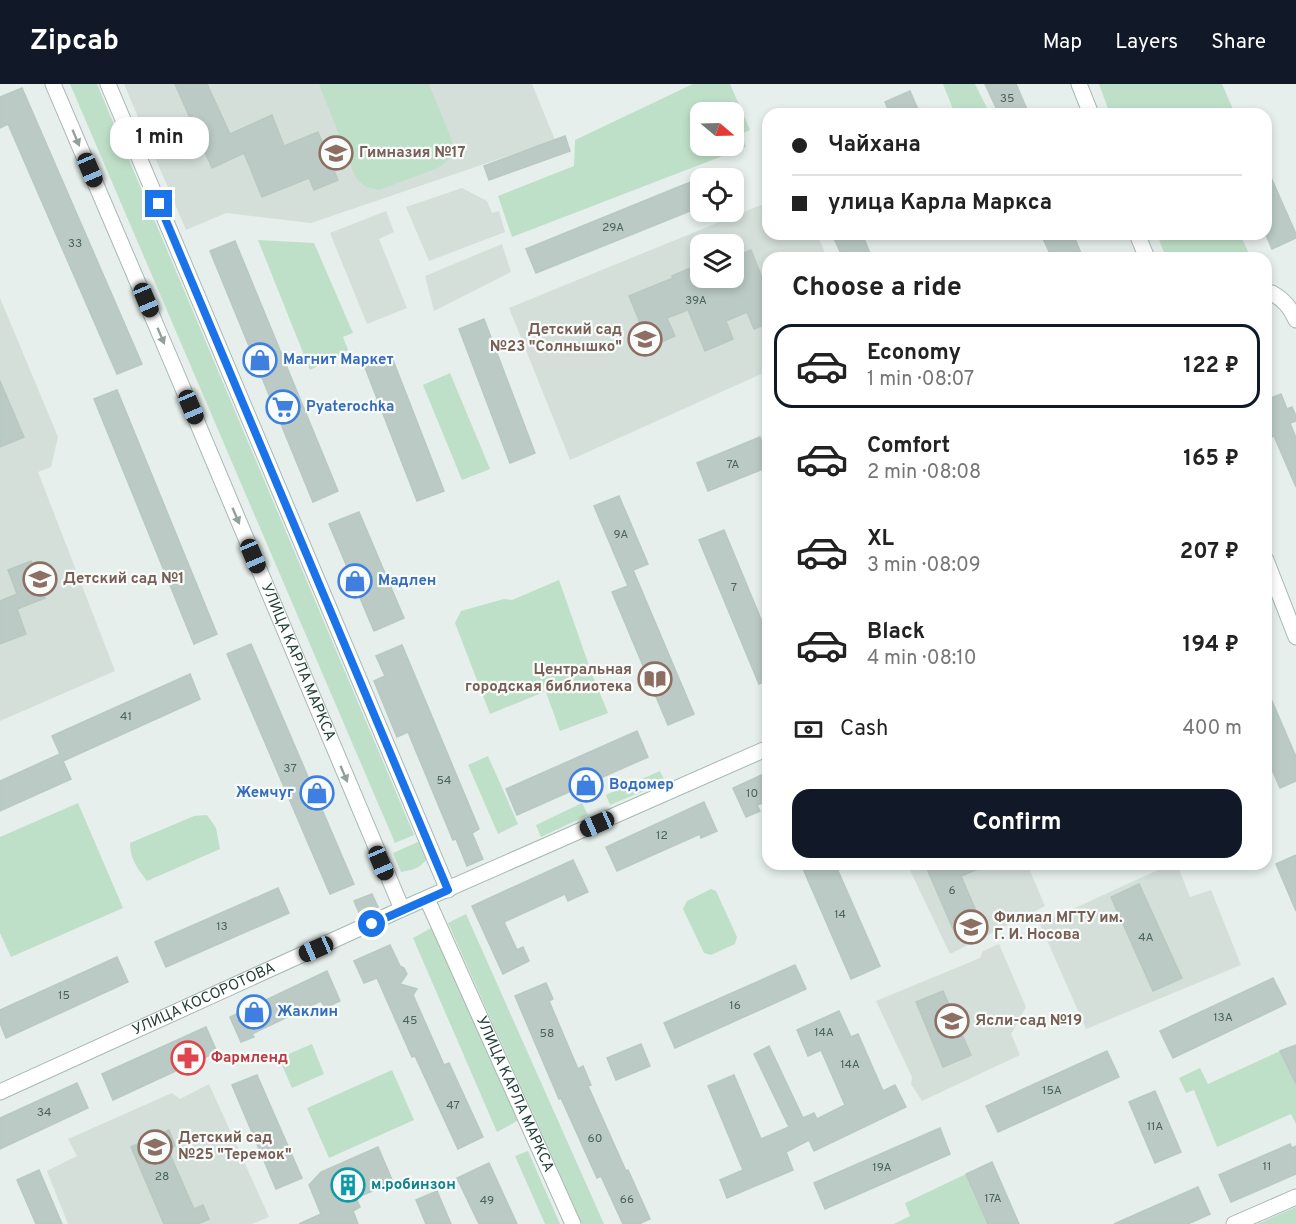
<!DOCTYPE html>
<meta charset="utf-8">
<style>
:root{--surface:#fff;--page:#f2f2f2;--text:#222;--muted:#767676;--line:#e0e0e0;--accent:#111827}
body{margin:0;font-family:Overpass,sans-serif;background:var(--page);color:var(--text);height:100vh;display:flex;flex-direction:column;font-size:22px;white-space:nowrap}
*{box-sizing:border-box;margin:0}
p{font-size:20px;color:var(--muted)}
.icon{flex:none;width:33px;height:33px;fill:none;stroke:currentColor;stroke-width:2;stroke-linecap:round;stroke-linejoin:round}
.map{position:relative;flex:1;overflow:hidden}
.details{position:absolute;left:762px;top:168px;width:510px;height:618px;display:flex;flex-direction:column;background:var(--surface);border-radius:18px;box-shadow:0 3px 9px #0003}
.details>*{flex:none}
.guide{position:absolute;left:762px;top:24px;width:510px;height:132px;border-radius:18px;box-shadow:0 3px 9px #0003;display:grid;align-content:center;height:132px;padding:0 30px;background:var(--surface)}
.needle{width:39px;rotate:109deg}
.tools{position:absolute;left:690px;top:18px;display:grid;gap:12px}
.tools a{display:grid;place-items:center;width:54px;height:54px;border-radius:12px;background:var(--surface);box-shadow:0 3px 9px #0003;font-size:30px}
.end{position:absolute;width:27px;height:27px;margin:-14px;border:8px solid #1a73e8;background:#fff;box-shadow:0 0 0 3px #fff}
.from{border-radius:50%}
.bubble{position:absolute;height:42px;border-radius:18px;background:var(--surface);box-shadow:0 3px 9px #0003;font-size:20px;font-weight:700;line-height:42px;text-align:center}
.car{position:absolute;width:18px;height:36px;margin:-18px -9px;border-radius:8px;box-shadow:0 0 4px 2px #0007;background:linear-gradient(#222 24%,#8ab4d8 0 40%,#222 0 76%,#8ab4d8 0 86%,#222 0)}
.guide b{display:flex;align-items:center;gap:21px;height:57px;font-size:22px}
.guide b+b{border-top:2px solid var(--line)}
.guide i{width:15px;height:15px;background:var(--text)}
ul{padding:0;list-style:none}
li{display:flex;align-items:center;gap:18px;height:84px;margin:0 12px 9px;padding:0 18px;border:3px solid transparent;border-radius:18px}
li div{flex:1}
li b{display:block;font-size:22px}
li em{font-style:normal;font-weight:700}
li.on{border-color:var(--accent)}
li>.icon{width:54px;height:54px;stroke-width:1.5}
h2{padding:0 30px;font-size:27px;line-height:72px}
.pay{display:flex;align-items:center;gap:15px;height:66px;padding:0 30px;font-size:22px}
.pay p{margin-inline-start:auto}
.action{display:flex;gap:12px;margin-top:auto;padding:12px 30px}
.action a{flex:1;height:69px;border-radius:18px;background:var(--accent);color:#fff;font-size:24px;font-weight:700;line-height:69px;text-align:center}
header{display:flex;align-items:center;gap:36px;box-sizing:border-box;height:84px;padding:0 30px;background:var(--accent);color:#fff}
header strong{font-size:28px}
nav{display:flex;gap:33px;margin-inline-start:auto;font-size:21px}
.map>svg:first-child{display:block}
.built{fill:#d4dfda;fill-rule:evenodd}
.green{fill:#bfe0c8;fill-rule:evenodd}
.building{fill:#bbcac4;stroke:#b8c9c2;stroke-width:1.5}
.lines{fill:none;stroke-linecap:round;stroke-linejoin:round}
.minor-casing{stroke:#a8b8b2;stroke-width:17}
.minor{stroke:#fff;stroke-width:15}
.oneway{fill:#92a09c}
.route{stroke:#1a73e8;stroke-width:8}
.labels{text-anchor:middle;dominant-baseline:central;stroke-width:4.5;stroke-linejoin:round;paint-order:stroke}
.number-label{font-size:12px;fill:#4a645c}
.education-label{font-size:15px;font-weight:bold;fill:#785e54;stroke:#f7fbf9;text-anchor:start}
.shop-label{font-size:15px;font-weight:bold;fill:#366cbe;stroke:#f7fbf9;text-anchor:start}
.street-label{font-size:15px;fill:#24423a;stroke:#f7fbf9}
.health-label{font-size:15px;font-weight:bold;fill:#be3a42;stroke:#f7fbf9;text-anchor:start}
.culture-label{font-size:15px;font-weight:bold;fill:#0d838f;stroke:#f7fbf9;text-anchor:start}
</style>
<header>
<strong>Zipcab</strong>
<nav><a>Map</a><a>Layers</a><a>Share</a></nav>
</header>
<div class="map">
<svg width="1296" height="1140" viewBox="0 0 1296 1140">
<rect width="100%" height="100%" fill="#e6efeb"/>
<g class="built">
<polygon points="124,0 532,0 555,56 311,139 226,129 186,146"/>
<polygon points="462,104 487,117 492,129 499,127 505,148 429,177 406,123"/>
<path d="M 768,118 L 768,150 L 817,150 L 827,174 L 768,174 L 768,287 L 570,376 L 509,224 ZM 700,160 L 734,160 L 734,194 L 700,194 Z"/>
<polygon points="386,127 394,148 379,155 407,224 367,240 330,149"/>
<polygon points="502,160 511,188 434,227 425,192"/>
<polygon points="0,214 58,353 51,383 38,388 115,587 0,637"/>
<polygon points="907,780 1027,780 1045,822 950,870"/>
<polygon points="1171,780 1177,780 1190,813 1211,806 1241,881 1086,945 1040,840"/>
<polygon points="999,860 1026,923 1011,950 1020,971 922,1017 911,1000 912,993 876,917 980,874 983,867"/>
<polygon points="209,1000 269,1133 252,1140 68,1140 47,1087 77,1072 68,1055 172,1009 180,1015"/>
</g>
<g class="green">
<polygon points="70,0 97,0 414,751 395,759"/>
<polygon points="319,0 429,0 453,59 448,76 438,84 379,106 366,103 356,94"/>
<path d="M 693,0 L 730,0 L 750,46 L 741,50 L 746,63 L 512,153 L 498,112 L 574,82 L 575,56 ZM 700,28 L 734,28 L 734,62 L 700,62 Z"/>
<polygon points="943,0 975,0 990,30 955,30"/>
<polygon points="1099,0 1222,0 1235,30 1110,30"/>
<polygon points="1157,150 1240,150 1251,174 1166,174"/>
<polygon points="258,156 314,159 353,249 343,253 348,266 310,286"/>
<polygon points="450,289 490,385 462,396 423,301"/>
<polygon points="559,496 592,590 608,629 560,647 540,592 544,608 490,630 455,539 461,527 504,515 512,516"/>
<polygon points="488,672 518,740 498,750 468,681"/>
<polygon points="660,687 665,698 610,721 606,711"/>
<polygon points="78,719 123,824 11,873 0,849 0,753"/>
<polygon points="582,719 588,731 541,753 536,741"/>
<path d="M 207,731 L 216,744 L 220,765 L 147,797 C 138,785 130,775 130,759 L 194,732 Z"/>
<path d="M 420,757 L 427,775 C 419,785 412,786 401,788 L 393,769 Z"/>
<polygon points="711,805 716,807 737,853 735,860 711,871 704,869 683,825 687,817"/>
<polygon points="466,830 604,1140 582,1140 448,839"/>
<polygon points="433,843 519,1036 497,1048 413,854"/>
<polygon points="312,960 324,990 292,1004 279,974"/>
<polygon points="1280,967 1296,1000 1296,1040 1291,1030 1217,1063 1194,1006 1186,1009 1179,994 1200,984 1208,1000"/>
<polygon points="392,986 414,1036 329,1074 307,1024"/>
<polygon points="528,1067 560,1140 545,1140 515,1072"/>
<polygon points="966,1090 988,1140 894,1140 910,1132 905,1119"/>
<polygon points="1296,1123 1296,1140 1257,1140"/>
</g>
<g class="building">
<polygon points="175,0 207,0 230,50 272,31 284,62 318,48 338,96 314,106 309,94 262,113 244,69 212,84"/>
<polygon points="985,0 1016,0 1029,30 999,30"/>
<polygon points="22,4 142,280 117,290 8,40 0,44 0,13"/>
<polygon points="910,7 920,30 890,30 885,18"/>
<polygon points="565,52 570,67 489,96 484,82"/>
<polygon points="1266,82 1296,150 1296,154 1272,165 1266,151"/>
<polygon points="700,94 700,123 536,189 526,165"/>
<polygon points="832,150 862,150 872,174 843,174"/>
<polygon points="1041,150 1073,150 1083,174 1052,174"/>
<polygon points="235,157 338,407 313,418 210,167"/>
<polygon points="751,166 768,209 768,239 754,245 747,228 726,237 733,255 705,267 688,226 667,234 675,252 650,263 629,212 673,194 672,192 700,180 700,194 734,194 734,173"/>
<polygon points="484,235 535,369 510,379 459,245"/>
<polygon points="391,271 444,407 417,417 364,281"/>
<polygon points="0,297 24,353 0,363"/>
<polygon points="117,306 217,550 194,560 94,315"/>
<polygon points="1281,310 1287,325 1292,323 1296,332 1296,337 1290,339 1296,354 1296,403 1274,352 1266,355 1266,316"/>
<polygon points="760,353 768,372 768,383 708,407 697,379"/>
<polygon points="619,412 648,480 633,486 694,630 668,641 612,508 628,502 594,422"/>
<polygon points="359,428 404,534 374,547 329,440"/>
<polygon points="724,446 768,552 768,596 759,600 699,456"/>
<polygon points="31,477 45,514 17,525 26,550 0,560 0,517 17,510 8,486"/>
<polygon points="251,560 354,800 330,810 227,570"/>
<polygon points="402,561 479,745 472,749 483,775 467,782 456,755 453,756 408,648 397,653 374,597 385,592 376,572"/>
<polygon points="190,590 200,615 63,677 71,695 0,727 0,697 60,670 52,652"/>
<polygon points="1266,603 1296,673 1296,697 1280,704 1266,672"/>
<polygon points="637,647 648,673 517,731 506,705"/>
<polygon points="768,688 768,717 757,721 760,727 746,733 733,704"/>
<polygon points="704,718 717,747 701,754 700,750 617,787 606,763"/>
<polygon points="1296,771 1296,827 1276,780"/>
<polygon points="573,776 588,808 568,817 565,810 504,838 517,866 523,863 529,877 503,890 472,822"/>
<polygon points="801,780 835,780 880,882 851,895"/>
<polygon points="925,780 990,780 961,792 979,834 953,845"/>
<polygon points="1139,800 1182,894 1153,907 1111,813"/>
<polygon points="278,804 289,829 166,883 155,858"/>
<polygon points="372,810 378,823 360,831 354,817"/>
<polygon points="390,861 400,882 404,884 407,890 400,900 417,905 413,911 444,981 449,979 483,1053 458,1065 415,972 412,973 377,894 364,899 354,877"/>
<polygon points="117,873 128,898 6,954 0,939 0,926"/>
<polygon points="795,881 806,905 675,964 664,939"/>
<polygon points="327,887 340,917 325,924 321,917 252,950 254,953 241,958 230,933"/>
<polygon points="1273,894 1286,920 1173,974 1160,947"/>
<polygon points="546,899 553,915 549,917 578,985 583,982 591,1001 588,1002 626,1087 628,1086 650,1135 639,1140 623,1140 601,1092 597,1094 561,1014 559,1015 515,912"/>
<polygon points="943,907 971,971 943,983 916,918"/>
<polygon points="839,927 851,953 858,950 883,1007 895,1001 906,1023 814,1067 809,1056 786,1068 793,1086 727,1114 720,1096 743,1086 708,1002 734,991 761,1055 789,1043 754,970 769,962 803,1034 814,1029 817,1035 845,1021 821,966 808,972 797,946"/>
<polygon points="206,943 217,968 113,1016 102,990"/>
<polygon points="641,960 650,982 616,996 607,974"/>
<polygon points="1296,961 1296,1000 1280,967"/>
<polygon points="1107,967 1119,993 998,1048 986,1022"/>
<polygon points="257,991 302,1094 276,1105 232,1001"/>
<polygon points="77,999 88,1024 0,1065 0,1034"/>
<polygon points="1155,1007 1181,1068 1155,1079 1129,1018"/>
<polygon points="940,1044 950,1070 825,1125 814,1099"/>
<polygon points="169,1046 175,1062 168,1066 194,1125 203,1121 209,1135 198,1140 164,1140 131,1063"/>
<polygon points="1290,1060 1292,1064 1296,1062 1296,1090 1231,1118 1219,1091"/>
<polygon points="378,1063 393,1098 356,1114 360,1123 353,1127 358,1140 299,1140 321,1130 309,1101 321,1088"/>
<polygon points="992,1078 1019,1140 988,1140 966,1090"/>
<polygon points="489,1079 517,1140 479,1140 457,1094"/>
<polygon points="39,1086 62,1140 36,1140 17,1096"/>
<polygon points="1198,1103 1210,1130 1188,1140 1114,1140"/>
<polygon points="437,1107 451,1140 426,1140 416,1116"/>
</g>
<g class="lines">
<g class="minor-casing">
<g id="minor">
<path id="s1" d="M 53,0 L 173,281 L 402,825"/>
<polyline points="108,0 448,806"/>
<polyline points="1079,0 1091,30"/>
<polyline points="1137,150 1147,174"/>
<path d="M 1272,209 C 1284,216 1290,223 1296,236"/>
<polyline points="1266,476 1296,553"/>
<path id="s2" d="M 427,815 L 573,1140"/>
<path id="s3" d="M 0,1008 L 402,825 L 768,664"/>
<polyline points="1234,1140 1296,1113"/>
</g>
</g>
<use href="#minor" class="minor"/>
</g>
<defs><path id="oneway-solid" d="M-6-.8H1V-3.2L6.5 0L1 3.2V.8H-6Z" transform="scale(1.5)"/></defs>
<g class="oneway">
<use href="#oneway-solid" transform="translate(76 54) rotate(67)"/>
<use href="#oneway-solid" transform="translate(161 252) rotate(67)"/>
<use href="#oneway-solid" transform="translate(236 432) rotate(67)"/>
<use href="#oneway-solid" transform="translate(344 690) rotate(67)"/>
</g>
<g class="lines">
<polyline class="route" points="159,120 448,806 372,840"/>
</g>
<defs>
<g id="school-ring" transform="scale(1.725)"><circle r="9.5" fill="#f7fbf9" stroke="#8d6e63" stroke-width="1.5"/><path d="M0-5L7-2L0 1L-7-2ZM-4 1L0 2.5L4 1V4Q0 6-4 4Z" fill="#8d6e63"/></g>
<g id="shop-ring" transform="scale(1.725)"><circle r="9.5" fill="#f7fbf9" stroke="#3f7fe0" stroke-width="1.5"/><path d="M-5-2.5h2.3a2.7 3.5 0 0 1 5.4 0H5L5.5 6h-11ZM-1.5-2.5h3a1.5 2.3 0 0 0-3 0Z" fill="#3f7fe0"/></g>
<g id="supermarket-ring" transform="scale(1.725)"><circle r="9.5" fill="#f7fbf9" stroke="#3f7fe0" stroke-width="1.5"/><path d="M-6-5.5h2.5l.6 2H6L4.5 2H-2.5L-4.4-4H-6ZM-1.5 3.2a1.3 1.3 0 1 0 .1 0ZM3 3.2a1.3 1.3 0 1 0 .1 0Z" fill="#3f7fe0"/></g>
<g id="library-ring" transform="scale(1.725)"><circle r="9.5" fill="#f7fbf9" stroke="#8d6e63" stroke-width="1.5"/><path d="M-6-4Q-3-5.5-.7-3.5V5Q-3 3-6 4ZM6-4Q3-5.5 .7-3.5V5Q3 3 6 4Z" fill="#8d6e63"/></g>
<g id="university-ring" transform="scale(1.725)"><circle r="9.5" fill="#f7fbf9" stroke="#8d6e63" stroke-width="1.5"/><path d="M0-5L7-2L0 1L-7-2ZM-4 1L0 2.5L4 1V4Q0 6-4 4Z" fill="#8d6e63"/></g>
<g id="pharmacy-ring" transform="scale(1.725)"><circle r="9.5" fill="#f7fbf9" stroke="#e0444e" stroke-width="1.5"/><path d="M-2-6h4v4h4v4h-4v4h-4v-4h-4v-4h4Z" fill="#e0444e"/></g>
<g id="building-ring" transform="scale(1.725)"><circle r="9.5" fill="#f7fbf9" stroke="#0f9aa8" stroke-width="1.5"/><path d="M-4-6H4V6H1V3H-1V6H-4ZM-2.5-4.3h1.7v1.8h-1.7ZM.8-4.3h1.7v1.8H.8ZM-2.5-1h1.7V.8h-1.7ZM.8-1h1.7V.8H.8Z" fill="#0f9aa8"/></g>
</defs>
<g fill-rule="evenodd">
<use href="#school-ring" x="336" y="69"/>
<use href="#school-ring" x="645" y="255"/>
<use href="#shop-ring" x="260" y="276"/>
<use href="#supermarket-ring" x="283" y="323"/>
<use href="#school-ring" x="40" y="495"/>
<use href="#shop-ring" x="355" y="497"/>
<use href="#library-ring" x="655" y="595"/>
<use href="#shop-ring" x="586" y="701"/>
<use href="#shop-ring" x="317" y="709"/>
<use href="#university-ring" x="971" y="843"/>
<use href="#shop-ring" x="254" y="928"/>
<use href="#school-ring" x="952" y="937"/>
<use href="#pharmacy-ring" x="188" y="974"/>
<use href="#school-ring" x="155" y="1063"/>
<use href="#building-ring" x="348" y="1101"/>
</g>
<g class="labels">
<g class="number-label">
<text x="1007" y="15">35</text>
<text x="613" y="144">29А</text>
<text x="75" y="160">33</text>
<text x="696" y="217">39А</text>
<text x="733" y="381">7А</text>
<text x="621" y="451">9А</text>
<text x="734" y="504">7</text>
<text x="126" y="633">41</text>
<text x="290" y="685">37</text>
<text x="444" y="697">54</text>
<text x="752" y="710">10</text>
<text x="662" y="752">12</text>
<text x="952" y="807">6</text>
<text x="840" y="831">14</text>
<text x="222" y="843">13</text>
<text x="1146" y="854">4А</text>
<text x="64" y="912">15</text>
<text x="735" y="922">16</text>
<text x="1223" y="934">13А</text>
<text x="410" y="937">45</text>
<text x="824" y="949">14А</text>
<text x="547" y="950">58</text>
<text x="850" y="981">14А</text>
<text x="1052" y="1007">15А</text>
<text x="453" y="1022">47</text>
<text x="44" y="1029">34</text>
<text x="1155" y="1043">11А</text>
<text x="595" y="1055">60</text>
<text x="1267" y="1083">11</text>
<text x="882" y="1084">19А</text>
<text x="162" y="1093">28</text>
<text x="993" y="1115">17А</text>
<text x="627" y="1116">66</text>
<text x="487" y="1117">49</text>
</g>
<g class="education-label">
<text x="359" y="69">Гимназия №17</text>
<text x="622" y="246" text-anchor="end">Детский сад<tspan x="622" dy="17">№23 "Солнышко"</tspan></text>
<text x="63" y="495">Детский сад №1</text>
<text x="632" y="586" text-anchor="end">Центральная<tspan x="632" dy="17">городская библиотека</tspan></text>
<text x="994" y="834">Филиал МГТУ им.<tspan x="994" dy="17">Г. И. Носова</tspan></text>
<text x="975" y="937">Ясли-сад №19</text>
<text x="178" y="1054">Детский сад<tspan x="178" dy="17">№25 "Теремок"</tspan></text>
</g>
<g class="shop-label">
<text x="283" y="276">Магнит Маркет</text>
<text x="306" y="323">Pyaterochka</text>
<text x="378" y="497">Мадлен</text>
<text x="609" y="701">Водомер</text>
<text x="294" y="709" text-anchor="end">Жемчуг</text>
<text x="277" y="928">Жаклин</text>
</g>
<g class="street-label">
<text stroke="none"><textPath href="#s1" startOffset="628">УЛИЦА КАРЛА МАРКСА</textPath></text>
<text stroke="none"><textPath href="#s3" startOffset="224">УЛИЦА КОСОРОТОВА</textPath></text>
<text stroke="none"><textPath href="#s2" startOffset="214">УЛИЦА КАРЛА МАРКСА</textPath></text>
</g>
<g class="health-label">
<text x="211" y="974">Фармленд</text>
</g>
<g class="culture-label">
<text x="371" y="1101">м.робинзон</text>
</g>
</g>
</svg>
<div class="tools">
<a><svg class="needle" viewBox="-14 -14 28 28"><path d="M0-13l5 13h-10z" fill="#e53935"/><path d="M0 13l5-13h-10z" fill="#767676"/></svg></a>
<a><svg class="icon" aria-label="locate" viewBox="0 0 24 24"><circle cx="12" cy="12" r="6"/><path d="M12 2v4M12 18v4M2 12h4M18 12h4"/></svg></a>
<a><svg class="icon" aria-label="layers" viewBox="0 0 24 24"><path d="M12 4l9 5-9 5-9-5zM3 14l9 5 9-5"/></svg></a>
</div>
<i class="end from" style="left:372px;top:840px"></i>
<i class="end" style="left:159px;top:120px"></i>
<div class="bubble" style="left:110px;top:33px;width:99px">1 min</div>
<i class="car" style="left:90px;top:86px;rotate:157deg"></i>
<i class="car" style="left:146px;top:216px;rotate:157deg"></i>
<i class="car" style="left:191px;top:323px;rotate:157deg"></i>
<i class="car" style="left:253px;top:472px;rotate:157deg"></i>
<i class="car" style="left:597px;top:740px;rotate:246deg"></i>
<i class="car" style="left:381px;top:779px;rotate:157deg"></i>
<i class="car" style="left:316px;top:865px;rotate:246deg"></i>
<div class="guide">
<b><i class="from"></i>Чайхана</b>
<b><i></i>улица Карла Маркса</b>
</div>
<section class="details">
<h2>Choose a ride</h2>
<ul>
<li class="on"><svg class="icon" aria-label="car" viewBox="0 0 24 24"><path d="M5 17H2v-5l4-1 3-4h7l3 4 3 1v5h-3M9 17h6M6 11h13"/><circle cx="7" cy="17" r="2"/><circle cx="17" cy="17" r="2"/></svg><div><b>Economy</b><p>1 min · 08:07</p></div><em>122 ₽</em></li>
<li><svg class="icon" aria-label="car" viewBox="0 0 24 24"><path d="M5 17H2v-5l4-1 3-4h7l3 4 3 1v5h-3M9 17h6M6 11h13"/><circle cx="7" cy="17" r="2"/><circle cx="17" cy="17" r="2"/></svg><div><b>Comfort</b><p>2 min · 08:08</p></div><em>165 ₽</em></li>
<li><svg class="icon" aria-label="car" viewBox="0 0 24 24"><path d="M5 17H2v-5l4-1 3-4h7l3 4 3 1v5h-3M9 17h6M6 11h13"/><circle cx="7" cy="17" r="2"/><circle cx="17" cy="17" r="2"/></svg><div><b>XL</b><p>3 min · 08:09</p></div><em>207 ₽</em></li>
<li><svg class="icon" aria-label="car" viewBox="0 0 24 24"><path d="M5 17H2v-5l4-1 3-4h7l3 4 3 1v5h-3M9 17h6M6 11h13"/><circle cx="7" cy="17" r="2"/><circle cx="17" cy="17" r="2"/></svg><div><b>Black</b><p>4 min · 08:10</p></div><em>194 ₽</em></li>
</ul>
<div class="pay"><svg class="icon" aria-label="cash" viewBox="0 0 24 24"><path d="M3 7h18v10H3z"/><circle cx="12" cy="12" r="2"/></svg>Cash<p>400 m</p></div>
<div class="action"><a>Confirm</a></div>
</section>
</div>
